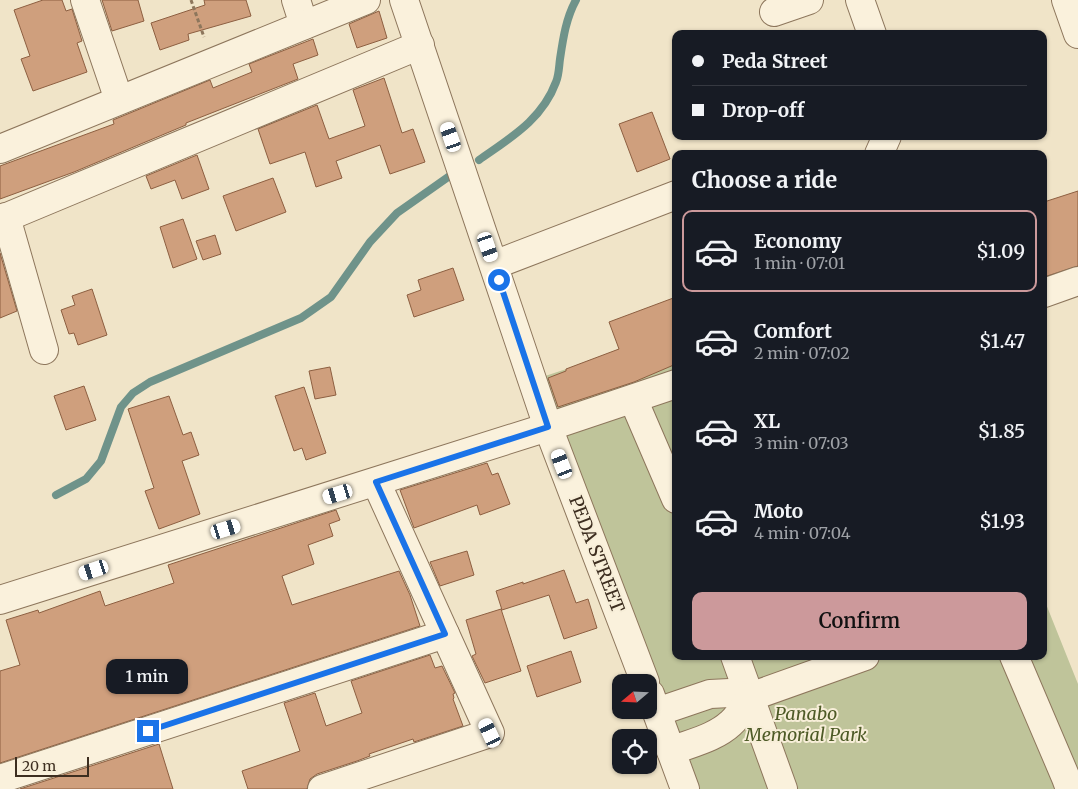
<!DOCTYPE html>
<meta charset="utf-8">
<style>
:root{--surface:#171b24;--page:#20242c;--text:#f1f3f6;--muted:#9ea1a6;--line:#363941;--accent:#cc999b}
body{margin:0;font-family:Merriweather,serif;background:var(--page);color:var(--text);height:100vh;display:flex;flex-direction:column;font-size:19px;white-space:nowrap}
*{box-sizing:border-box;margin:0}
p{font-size:16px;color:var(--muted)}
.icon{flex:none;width:28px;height:28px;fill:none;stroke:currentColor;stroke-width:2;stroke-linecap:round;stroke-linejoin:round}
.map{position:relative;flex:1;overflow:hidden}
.details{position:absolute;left:672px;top:150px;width:375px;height:510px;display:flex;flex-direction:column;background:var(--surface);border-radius:10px;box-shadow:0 1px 4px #0004}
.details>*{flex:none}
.guide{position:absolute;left:672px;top:30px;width:375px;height:110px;border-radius:10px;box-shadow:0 1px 4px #0004;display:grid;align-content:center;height:110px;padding:0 20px;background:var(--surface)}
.needle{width:32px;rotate:251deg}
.buttons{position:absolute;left:612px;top:674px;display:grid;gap:10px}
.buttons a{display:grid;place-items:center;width:45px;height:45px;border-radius:10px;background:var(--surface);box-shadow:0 1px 4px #0004;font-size:25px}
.scale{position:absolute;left:15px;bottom:12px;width:74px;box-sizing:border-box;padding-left:5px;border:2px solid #3d2e20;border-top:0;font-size:14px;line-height:18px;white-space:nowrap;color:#3d2e20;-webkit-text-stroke:4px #f7eed8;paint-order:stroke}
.end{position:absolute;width:22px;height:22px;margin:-11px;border:6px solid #1a73e8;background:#fff;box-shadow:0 0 0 2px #fff}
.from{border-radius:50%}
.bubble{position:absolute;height:35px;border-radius:10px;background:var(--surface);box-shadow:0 1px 4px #0004;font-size:16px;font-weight:600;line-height:35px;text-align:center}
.car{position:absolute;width:15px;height:30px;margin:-15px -8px;border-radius:6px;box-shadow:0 0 4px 1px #0007;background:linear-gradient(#fff 24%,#345 0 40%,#fff 0 76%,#345 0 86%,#fff 0)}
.guide b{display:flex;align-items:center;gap:18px;height:48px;font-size:19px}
.guide b+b{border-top:1px solid var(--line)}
.guide i{width:12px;height:12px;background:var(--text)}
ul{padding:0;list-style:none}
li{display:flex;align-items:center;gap:15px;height:82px;margin:0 10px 8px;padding:0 10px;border:2px solid transparent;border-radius:10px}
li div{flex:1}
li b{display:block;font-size:19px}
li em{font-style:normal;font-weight:600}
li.on{border-color:var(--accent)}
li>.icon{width:45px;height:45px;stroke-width:1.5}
h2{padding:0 20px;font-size:22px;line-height:60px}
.button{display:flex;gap:10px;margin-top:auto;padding:10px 20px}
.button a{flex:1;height:58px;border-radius:10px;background:var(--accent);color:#111;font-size:20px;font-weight:600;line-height:58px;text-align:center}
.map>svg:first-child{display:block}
.cemetery{fill:#bfc49a}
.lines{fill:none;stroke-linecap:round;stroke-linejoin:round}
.stream{stroke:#6f938a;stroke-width:8}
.building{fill:#cf9f7d;stroke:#8d5f41}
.minor-casing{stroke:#8d765c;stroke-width:30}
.path{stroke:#8d765c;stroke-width:3;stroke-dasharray:4 2.5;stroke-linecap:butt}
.minor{stroke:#faf1dc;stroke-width:28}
.route{stroke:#1a73e8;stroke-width:6}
.labels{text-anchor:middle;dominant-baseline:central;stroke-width:4;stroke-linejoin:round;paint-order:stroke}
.street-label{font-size:18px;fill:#3d2e20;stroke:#f7eed8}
.park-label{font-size:18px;font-style:italic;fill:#4d5a26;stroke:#f7eed8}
</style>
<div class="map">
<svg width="1078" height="789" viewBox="0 0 1078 789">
<rect width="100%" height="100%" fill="#f0e4c8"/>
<polygon class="cemetery" points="676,333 676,656 1044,656 1044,599 1078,684 1078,789 693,789 539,378"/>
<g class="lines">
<g class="stream">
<path d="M 479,160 C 510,138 542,120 556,82 C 559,75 559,66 560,59 C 563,39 566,18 576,0"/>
<polyline points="56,495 86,479 101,461 121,407 133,393 150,382 301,318 331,297 370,242 397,213 451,175"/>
</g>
</g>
<g class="building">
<polygon points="43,0 62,0 66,11 72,9 82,41 77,43 87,72 33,91 21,59 30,56 14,10"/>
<polygon points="102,0 138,0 144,21 112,31"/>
<polygon points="204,0 246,0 251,16 188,34 189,40 160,50 151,23 205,5"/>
<polygon points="379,11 387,38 357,48 349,24"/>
<polygon points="313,39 318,55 293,64 298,79 186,123 186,125 74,172 0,199 0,166 114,124 113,120 210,80 213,88 252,72 249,64"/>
<polygon points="384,78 402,133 413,129 425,162 390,174 380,145 336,161 342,178 316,187 305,152 270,164 258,129 317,105 329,139 365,126 353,90"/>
<polygon points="652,112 670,159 637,172 619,124"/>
<polygon points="197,155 209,189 182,199 175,180 151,189 146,176"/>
<polygon points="273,178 286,212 236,231 223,196"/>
<polygon points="1078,191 1078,266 1044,277 1044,202"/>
<polygon points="183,219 197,259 173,268 160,227"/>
<polygon points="215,235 221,254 203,260 196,241"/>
<polygon points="0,253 17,311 0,318"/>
<polygon points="453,268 464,300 414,317 407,295 421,290 418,280"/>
<polygon points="92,289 107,335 78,345 74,333 69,334 61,310 75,305 72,296"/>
<polygon points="676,297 676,364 634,382 558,407 548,378 566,371 566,369 619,349 609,322"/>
<polygon points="330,367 336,395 315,399 309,371"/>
<polygon points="84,386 96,420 66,430 54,396"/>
<polygon points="304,387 326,453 306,460 302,448 294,451 275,396"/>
<polygon points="169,396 183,435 191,432 199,455 182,461 200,514 159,529 145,491 154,488 128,409"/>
<polygon points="487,463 492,475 498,473 510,504 480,515 477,505 414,528 400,490"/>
<polygon points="336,510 340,520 329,524 333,536 308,545 314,564 282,576 292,605 399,571 410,595 420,626 0,763 0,671 20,665 6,620 38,610 39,613 100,591 105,606 174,583 168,565"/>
<polygon points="467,551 474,575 440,586 430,562"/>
<polygon points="564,570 576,603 588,599 597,628 564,639 549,595 502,610 496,591 523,582 523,584"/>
<polygon points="501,609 521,671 485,683 472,656 476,654 466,620"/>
<polygon points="571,651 581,682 537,697 527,666"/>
<polygon points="430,655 435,668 442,666 455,693 453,694 454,698 453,699 463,726 414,742 413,739 369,754 370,756 357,761 317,774 310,779 307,789 248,789 242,771 300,751 284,703 315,693 326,726 362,713 351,681"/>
<polygon points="159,744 173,789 20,789"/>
</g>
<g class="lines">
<g class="minor-casing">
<g id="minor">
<polyline points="85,0 119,100"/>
<polyline points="296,0 304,25"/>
<polyline points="404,0 548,427 645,682"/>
<polyline points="860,0 872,34"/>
<polyline points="1066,0 1078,34"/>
<polyline points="774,12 809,0"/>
<polyline points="0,149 366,0"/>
<polyline points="879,154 887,136"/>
<polyline points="6,217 44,350"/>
<polyline points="0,220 420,45"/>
<polyline points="494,265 676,195"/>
<polyline points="1044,293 1078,281"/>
<polyline points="633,399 676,499"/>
<polyline points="0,600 548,427 676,384"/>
<polyline points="735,656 783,789"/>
<polyline points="1014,656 1066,778 1070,789"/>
<polyline points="650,694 685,789"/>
<polyline points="657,712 710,694 730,693 750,697 865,656"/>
<path d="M 671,751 C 691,743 715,738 731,723 C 739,716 744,706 750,697"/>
<polyline points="0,779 445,634"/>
<polyline points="322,789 490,733 376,482"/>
</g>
</g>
<polyline class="path" points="191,0 204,37"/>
<use href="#minor" class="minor"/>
</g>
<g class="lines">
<polyline class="route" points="148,731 445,634 376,482 548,427 499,280"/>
</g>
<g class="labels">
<g class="street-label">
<text transform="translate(597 554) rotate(69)">PEDA STREET</text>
</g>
<g class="park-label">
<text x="806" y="713">Panabo<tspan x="806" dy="21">Memorial Park</tspan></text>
</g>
</g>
</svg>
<div class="buttons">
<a><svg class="needle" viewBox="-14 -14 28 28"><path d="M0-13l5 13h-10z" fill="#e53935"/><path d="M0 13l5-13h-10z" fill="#9ea1a6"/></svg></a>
<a><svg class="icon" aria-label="locate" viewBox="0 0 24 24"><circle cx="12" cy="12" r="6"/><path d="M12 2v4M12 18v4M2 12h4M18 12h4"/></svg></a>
</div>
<div class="scale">20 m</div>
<i class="end from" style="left:499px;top:280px"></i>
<i class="end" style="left:148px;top:731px"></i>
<div class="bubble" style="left:106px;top:659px;width:82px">1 min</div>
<i class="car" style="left:451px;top:137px;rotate:341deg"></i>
<i class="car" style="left:488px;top:247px;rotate:161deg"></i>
<i class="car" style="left:562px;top:464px;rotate:339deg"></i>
<i class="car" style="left:338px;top:494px;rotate:253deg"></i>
<i class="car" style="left:226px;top:529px;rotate:73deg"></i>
<i class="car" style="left:94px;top:570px;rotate:252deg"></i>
<i class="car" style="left:490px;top:733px;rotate:335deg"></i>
<div class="guide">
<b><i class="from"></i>Peda Street</b>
<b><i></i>Drop-off</b>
</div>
<section class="details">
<h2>Choose a ride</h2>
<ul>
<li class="on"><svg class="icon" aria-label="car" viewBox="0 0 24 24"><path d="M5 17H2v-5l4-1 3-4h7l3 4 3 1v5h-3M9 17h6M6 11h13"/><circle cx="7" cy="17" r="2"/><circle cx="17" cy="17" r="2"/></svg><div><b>Economy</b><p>1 min · 07:01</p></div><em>$1.09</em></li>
<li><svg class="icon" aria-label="car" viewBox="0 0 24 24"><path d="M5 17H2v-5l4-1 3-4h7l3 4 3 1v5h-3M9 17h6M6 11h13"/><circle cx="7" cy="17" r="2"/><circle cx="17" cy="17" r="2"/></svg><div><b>Comfort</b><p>2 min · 07:02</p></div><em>$1.47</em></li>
<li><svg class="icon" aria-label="car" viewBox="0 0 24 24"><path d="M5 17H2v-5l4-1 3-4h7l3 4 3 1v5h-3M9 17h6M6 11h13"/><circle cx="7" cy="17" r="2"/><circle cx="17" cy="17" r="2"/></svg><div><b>XL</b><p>3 min · 07:03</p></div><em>$1.85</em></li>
<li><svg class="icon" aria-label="car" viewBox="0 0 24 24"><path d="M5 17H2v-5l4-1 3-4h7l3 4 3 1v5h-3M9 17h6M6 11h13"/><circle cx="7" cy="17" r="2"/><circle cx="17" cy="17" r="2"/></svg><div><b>Moto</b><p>4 min · 07:04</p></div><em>$1.93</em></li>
</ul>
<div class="button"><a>Confirm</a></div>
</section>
</div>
